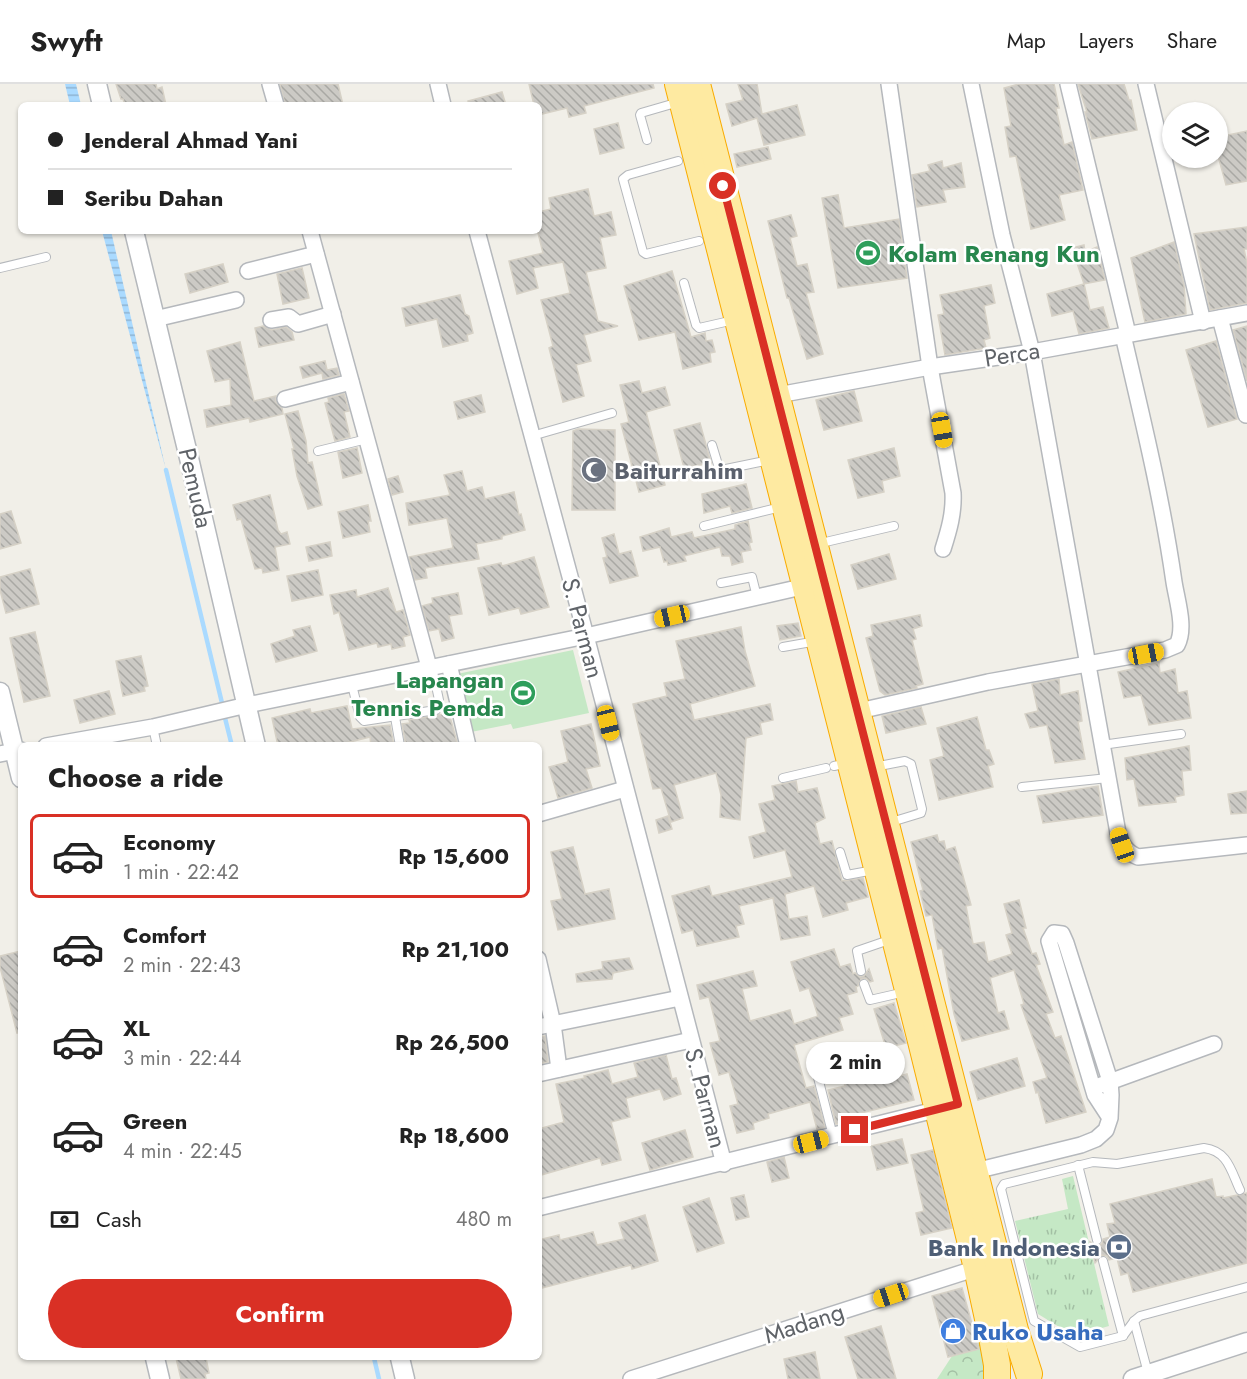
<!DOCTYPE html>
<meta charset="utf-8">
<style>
:root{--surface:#fff;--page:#f2f2f2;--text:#222;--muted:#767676;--line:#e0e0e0;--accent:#d93025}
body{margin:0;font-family:Jost,sans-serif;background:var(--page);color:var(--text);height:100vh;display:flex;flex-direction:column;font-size:22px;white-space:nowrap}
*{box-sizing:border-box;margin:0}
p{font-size:20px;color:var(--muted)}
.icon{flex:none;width:33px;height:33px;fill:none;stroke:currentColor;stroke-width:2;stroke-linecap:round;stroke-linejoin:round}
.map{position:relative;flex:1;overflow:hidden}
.drawer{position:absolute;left:18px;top:658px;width:524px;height:618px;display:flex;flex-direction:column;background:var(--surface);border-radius:9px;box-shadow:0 2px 4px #0004}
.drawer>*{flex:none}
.top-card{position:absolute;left:18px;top:18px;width:524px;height:132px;border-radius:9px;box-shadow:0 2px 4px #0004;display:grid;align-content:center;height:132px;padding:0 30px;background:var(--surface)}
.controls{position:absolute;left:1162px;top:18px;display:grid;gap:12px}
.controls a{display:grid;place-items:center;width:66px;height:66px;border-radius:50%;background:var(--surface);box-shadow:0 2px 4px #0004;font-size:30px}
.end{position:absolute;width:27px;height:27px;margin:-14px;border:8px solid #d93025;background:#fff;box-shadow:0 0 0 3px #fff}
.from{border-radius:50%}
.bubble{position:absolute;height:42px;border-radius:21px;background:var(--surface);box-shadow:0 2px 4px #0004;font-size:20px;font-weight:700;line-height:42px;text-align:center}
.car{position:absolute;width:18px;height:36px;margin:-18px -9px;border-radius:8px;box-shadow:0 0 4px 2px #0007;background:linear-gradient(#f5c518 24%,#345 0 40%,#f5c518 0 76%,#345 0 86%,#f5c518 0)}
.top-card b{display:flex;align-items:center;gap:21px;height:57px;font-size:22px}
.top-card b+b{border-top:2px solid var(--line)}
.top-card i{width:15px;height:15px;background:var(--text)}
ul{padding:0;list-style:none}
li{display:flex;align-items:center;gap:18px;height:84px;margin:0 12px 9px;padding:0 18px;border:3px solid transparent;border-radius:9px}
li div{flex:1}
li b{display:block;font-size:22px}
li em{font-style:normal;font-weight:700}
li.active{border-color:var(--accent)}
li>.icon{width:54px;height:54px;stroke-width:1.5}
h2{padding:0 30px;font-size:27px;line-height:72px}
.pay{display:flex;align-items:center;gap:15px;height:66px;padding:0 30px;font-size:22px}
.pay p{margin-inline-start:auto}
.primary-button{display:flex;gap:12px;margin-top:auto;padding:12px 30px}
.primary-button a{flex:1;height:69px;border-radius:36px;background:var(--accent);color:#fff;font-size:24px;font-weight:700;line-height:69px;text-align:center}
header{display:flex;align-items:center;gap:36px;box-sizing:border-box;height:84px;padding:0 30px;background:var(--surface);border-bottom:2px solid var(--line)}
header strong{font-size:28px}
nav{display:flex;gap:33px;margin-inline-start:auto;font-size:21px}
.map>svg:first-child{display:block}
.grass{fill:url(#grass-tufts)}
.forest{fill:url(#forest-crowns)}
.garden{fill:#c5e8c5}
.water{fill:url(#water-rules)}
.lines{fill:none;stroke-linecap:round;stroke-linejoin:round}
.stream{stroke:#aadaff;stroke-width:4.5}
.building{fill:url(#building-back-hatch);stroke:#d6d1c6;stroke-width:1.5}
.service-casing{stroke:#b5b8bc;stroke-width:10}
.minor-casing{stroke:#b5b8bc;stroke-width:18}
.tertiary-casing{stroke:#b5b8bc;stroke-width:21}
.trunk-casing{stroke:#f9ab00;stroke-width:28}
.service{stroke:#fff;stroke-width:8}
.minor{stroke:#fff;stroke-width:15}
.tertiary{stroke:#fff;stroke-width:18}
.trunk{stroke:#feeaa1;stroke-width:26}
.route{stroke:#d93025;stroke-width:8}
.labels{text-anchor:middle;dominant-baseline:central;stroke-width:5;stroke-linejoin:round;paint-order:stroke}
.leisure-label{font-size:24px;font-weight:bold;fill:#27864d;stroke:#fff;text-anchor:start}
.street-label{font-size:24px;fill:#5f6368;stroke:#fff}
.worship-label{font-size:24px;font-weight:bold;fill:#5b616d;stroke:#fff;text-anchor:start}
.service-label{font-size:24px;font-weight:bold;fill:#4e5e75;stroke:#fff;text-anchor:end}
.shop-label{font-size:24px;font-weight:bold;fill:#366cbe;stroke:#fff;text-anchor:start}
</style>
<header>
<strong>Swyft</strong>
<nav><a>Map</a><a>Layers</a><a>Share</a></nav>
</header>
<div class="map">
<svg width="1247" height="1295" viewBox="0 0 1247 1295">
<defs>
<pattern id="grass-tufts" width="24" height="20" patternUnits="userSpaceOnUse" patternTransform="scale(1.5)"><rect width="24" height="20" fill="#c5e8c5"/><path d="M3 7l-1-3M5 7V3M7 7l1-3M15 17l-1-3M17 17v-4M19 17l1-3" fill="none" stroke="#a3c0a4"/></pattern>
<pattern id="forest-crowns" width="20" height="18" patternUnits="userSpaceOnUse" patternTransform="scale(1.5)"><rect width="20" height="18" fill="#c5e8c5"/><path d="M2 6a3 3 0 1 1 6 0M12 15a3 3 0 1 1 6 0" fill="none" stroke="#a3c0a4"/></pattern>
<pattern id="water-rules" width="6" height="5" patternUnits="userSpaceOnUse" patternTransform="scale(1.5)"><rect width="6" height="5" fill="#aadaff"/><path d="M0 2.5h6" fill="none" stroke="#8eb4d2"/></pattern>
<pattern id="building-back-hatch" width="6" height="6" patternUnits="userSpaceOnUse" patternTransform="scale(1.5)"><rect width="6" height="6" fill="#cccac5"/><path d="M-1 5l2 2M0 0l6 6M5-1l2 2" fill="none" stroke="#a9a8a4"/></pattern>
</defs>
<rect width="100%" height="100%" fill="#f1efe8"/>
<polygon class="grass" points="1073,1092 1109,1242 1074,1252 1038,1230 1015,1137 1068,1125 1062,1095"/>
<polygon class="forest" points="989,1253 993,1295 937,1295 952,1272"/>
<polygon class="garden" points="573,566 589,629 513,645 511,640 471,648 457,590"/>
<g class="water">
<polygon points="65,0 76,0 81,21 70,21"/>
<polygon points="102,147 111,147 166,386"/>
</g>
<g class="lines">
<g class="stream">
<polyline points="166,386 222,619"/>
<polyline points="225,634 232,662"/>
<polyline points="374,1274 379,1295"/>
</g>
</g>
<g class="building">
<polygon points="116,0 156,0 157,5 162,3 166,21 125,21 123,15 121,15"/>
<polygon points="280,0 338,0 343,21 285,21"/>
<polygon points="529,0 653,0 654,4 584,22 586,29 569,33 567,24 538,31 538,21 534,21"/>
<polygon points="738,0 757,0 762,30 797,21 805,51 764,61 757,34 732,42 726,20 743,16"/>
<polygon points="1019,0 1054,0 1059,24 1056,24 1064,61 1072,58 1083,106 1059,111 1065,136 1031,145 1016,72 1010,73 1005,43 1011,42 1004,4"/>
<polygon points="1078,0 1124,0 1129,16 1131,16 1137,46 1092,55 1085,28 1087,28"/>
<polygon points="502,8 506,21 469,21 468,17"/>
<polygon points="618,39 624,64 600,70 594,45"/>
<polygon points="1247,47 1247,97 1226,101 1218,72 1218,53"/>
<polygon points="768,63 771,75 737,83 734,70"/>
<polygon points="942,77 943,84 961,79 965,103 943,106 946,118 917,123 912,91 930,87 928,81"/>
<polygon points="588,105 594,132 611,128 616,151 600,154 606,184 586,188 598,237 618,242 584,251 591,277 576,281 584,312 563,318 549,264 553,262 541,216 570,209 563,178 533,184 538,204 517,210 509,177 543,169 538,149 538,128 551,125 549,114"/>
<polygon points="838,111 844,144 899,135 907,194 838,204 822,114"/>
<polygon points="791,131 797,152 790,154 797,182 807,180 814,208 806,209 823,270 807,275 789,214 787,214 768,137"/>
<polygon points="1247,143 1247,165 1244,165 1247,179 1247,219 1210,226 1194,150"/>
<polygon points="1174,158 1184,201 1186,230 1145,238 1131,174"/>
<polygon points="1084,161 1085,168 1097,163 1105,196 1084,200 1072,164"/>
<polygon points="223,180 228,198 190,209 185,190"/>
<polygon points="302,184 309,214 283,220 277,190"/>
<polygon points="672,187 691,253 705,249 706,257 712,256 715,268 710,269 711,278 683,285 675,248 639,256 624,202"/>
<polygon points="1084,200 1090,226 1103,223 1109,244 1079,250 1073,227 1052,232 1047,210"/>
<polygon points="991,201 995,219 984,222 990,254 984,256 986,264 945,271 938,231 944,230 940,211"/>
<polygon points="460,211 465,230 469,232 473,249 467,251 468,257 443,263 437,235 406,242 402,224"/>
<polygon points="263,242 272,246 286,243 292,248 294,256 259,263 255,244"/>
<polygon points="1247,242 1247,297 1233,246"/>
<polygon points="1216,257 1237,335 1208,343 1186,266"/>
<polygon points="240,258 254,317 276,312 276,318 282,324 283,330 250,338 249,334 207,343 204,326 231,321 230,295 215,298 207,267"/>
<polygon points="325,277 327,286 337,284 339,291 323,295 322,289 303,294 300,283"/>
<polygon points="639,297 642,309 665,303 670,321 646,328 665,401 639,408 621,340 629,338 620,301"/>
<polygon points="854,307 862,337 824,346 816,316"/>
<polygon points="344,310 349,327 344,328 350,353 335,357 325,319 329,318 328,314"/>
<polygon points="481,311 485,328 458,335 454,318"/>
<polygon points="298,327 306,357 308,379 312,378 322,421 308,425 297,392 292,365 294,365 285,330"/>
<polygon points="700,339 711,379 684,384 674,346"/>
<polygon points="578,345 615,346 615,426 572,426 573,347"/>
<polygon points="357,364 362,389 343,394 338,368"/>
<polygon points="894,364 900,392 882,397 884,408 858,414 848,376"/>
<polygon points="462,387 467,407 482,403 485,415 514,408 519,431 521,430 525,446 502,452 502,455 476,460 479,475 425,484 427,494 415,496 409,473 453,464 447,434 409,441 406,419 450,411 444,391"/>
<polygon points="398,392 403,408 392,411 388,395"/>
<polygon points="746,400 752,424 732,429 730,422 704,429 702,410"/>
<polygon points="270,411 278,446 281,450 287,448 290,460 275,463 279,486 263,489 262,484 255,485 241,435 237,436 233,421"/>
<polygon points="368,421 371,437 368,437 370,448 343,454 338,428"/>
<polygon points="11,427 21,459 0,465 0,430"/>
<polygon points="748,437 752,458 749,459 751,466 741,468 743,478 732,481 730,472 722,472 720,463 684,472 686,477 668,481 667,477 664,478 660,463 643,467 640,453 669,444 671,453 692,448 694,454 735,445 735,441"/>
<polygon points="614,450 619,470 631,467 638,492 610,499 603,474 607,473 602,454"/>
<polygon points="330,458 332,472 309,477 306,463"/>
<polygon points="889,470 896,495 858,505 851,481"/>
<polygon points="534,473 549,523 521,530 519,524 489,531 478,484 501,479 502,482"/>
<polygon points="30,485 39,520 6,529 0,506 0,493"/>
<polygon points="318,486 323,511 292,517 287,492"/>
<polygon points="388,504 396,528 403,526 410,551 403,553 405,562 392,565 391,560 378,563 377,559 349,566 339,528 334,530 330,511 356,506 357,513"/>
<polygon points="458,509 462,530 449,532 454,554 442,557 439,545 429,547 422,522 433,519 432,514"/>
<polygon points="920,531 922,542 913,545 916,555 912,556 923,600 916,602 917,604 885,611 880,607 866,554 873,552 871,541"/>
<polygon points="798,539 801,552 780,556 777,542"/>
<polygon points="310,542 317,567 276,578 271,560 295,552 293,546"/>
<polygon points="741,543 745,567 755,602 690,620 694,636 770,620 773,636 760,639 762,650 746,654 740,736 720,733 721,711 716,689 674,701 683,734 671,738 661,704 653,705 633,620 667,612 664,599 685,595 676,557"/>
<polygon points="35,548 50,612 24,618 10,554"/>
<polygon points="141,572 148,602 144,603 145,607 123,612 116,577"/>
<polygon points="1159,579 1160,589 1175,585 1178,609 1187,607 1191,634 1149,641 1141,611 1124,614 1118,588"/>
<polygon points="1059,595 1060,611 1078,607 1082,637 1078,638 1085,675 1055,679 1047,641 1030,644 1025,630 1038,627 1032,600"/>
<polygon points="109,607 115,630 80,639 74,616"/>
<polygon points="347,622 352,645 390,641 394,662 371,662 370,653 334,662 278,662 272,634 310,625 311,629"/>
<polygon points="921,623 926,640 886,649 882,632"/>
<polygon points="449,629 458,662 406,662 402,640 410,639 409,636"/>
<polygon points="977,633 986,666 989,666 994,680 988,682 993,703 939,716 930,676 944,672 937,644"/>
<polygon points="591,640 600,682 586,685 592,704 558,714 549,683 568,678 561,647"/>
<polygon points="1189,662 1191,686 1182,687 1184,711 1175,713 1176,718 1139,722 1134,695 1127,696 1125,674"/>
<polygon points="796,697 798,708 817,704 825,734 815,739 820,760 832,757 842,797 863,794 868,813 846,819 848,826 823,833 814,802 785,810 789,835 807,832 810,851 781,856 773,814 739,822 744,840 736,842 739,853 697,862 693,846 682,849 672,812 709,802 712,812 792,793 785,766 754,774 749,753 766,748 759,720 775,716 772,702"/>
<polygon points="1098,702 1103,731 1043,739 1037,712"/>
<polygon points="1247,707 1247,729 1231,730 1228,710"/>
<polygon points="668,732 672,745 659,749 656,736"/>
<polygon points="937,751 939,758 944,757 946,766 955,763 971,821 966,822 973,860 984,858 988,878 1012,870 1006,851 1012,849 1004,820 1019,816 1026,844 1023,844 1032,870 1036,869 1040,880 1036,881 1053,928 1046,930 1055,954 1061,952 1086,1028 1046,1039 1038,1008 1036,1009 1033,998 1047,994 1021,921 1024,920 1014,886 990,894 998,929 1004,927 1009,945 962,957 954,930 942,864 938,865 932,831 926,832 920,807 923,806 911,758"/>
<polygon points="573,763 585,810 609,805 615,835 558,846 551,817 562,815 551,768"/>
<polygon points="834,865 840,883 850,880 853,890 855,889 860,893 864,892 869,885 873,897 870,898 866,894 861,895 858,902 856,903 857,908 847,911 853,930 839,934 843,946 794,961 806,1004 814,1002 825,1043 817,1045 810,1018 768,1030 769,1034 753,1039 754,1045 737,1049 730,1022 738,1020 729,988 719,991 710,959 720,957 709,913 700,915 697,901 753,887 757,902 742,905 750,937 790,926 794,940 818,932 809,904 800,907 791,878"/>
<polygon points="21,867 21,948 17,949 0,883 0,872"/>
<polygon points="629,874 633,885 613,889 612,895 577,898 576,890 603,885 602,878"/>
<polygon points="894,919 906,959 886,964 874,925"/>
<polygon points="545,952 548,978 538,980 538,953"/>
<polygon points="666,971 672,995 676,994 681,1010 664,1016 660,1005 627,1014 626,1015 630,1033 611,1038 621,1076 602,1081 600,1074 538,1092 538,1045 564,1038 556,1000 585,994 584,992 608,986 612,1000 638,993 634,979"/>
<polygon points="866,971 875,999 907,990 914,1016 857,1030 858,1035 836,1040 828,1006 845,1002 839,978"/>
<polygon points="1017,974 1025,1002 978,1016 970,988"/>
<polygon points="685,1046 693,1073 650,1086 642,1059"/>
<polygon points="902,1055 908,1079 877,1086 871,1062"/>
<polygon points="933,1066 952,1144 921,1151 916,1129 924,1127 911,1071"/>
<polygon points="784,1073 789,1094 772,1098 767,1078"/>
<polygon points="1212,1095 1216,1113 1223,1112 1223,1114 1247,1109 1247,1179 1133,1208 1128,1189 1121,1191 1117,1174 1109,1176 1107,1172 1102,1171 1095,1179 1090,1158 1098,1162 1102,1160 1103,1155 1110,1153 1107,1140 1115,1139 1110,1120"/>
<polygon points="744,1111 749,1133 736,1136 731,1114"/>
<polygon points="709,1114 724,1159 697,1168 683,1123"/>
<polygon points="645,1131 658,1177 632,1185 631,1181 538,1205 538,1156 559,1151 560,1156 593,1148 597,1161 624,1155 619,1139"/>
<polygon points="962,1204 979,1265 948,1273 932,1212"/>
<polygon points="881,1242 896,1295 858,1295 845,1253"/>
<polygon points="815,1268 820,1295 788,1295 784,1275"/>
<polygon points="176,1274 206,1274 209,1289 205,1290 206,1295 181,1295"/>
</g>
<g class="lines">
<g class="service-casing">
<g id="service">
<polyline points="647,56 640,31 641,29 679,18"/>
<polyline points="678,77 628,91 623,95 643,168 646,170 699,157"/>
<polyline points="0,184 46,173"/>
<polyline points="684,199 696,241 699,244 734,236"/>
<polyline points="532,352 612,329"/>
<polyline points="712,361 719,384 721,386 769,376"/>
<polyline points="318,367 367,355"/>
<polyline points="704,442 781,423"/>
<polyline points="817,460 894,442"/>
<polyline points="721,499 752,493 757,513"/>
<polyline points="783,563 817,557"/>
<polyline points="352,601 360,633 364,637 436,626 439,616 432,583"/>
<polyline points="395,633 400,662"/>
<polyline points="153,643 157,662"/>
<polyline points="1102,661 1181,650"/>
<polyline points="834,682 848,679"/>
<polyline points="874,683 905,677 911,680 922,725 921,729 888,739"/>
<polyline points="783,694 826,684"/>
<polyline points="1022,703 1108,694"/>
<polyline points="840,768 847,791 874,786"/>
<polyline points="861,887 857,867 892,855"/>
<polyline points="864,900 870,916 905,908"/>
<polyline points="813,974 833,1052"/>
<polyline points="1078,1081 1097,1156"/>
<path d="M 1240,1106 C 1231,1087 1228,1067 1204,1064 L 1117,1080 L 1093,1078 L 1004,1100 L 1001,1105 L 1034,1237 L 1080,1263 L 1123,1252 L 1134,1237 L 1140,1232 L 1247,1203"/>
<polyline points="1103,1177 1123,1252"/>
<polyline points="1134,1237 1148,1289"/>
</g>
</g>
<g class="minor-casing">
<g id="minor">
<polyline points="270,0 276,21"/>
<polyline points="438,0 443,21"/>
<path d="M 889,0 L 930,283 L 953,409 C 954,429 949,446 943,465"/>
<path d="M 971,0 L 1002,151 L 1032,268 L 1118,749 C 1122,761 1126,768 1138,773 L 1247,761"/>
<polyline points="1068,0 1128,250"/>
<polyline points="1146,0 1203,238"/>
<polyline points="310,147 429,583"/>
<polyline points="477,147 586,552 724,1080"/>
<polyline points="248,187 316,170"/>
<polyline points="1220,234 1246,331"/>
<polyline points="155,235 236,216"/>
<polyline points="271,236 289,233 298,240 333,230"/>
<polyline points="778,311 930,283 1032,268 1247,229"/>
<polyline points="285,315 351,298"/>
<polyline points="449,580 468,662"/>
<path d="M 859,627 L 988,598 L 1165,566 L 1177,561 C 1186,544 1177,517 1174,498 C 1162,414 1142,333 1123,251"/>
<polyline points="46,662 153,643 247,621 586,552 806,502"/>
<polyline points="0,670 21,666"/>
<polyline points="538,730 625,705"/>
<polyline points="538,875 553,940 559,985"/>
<polyline points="538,943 680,914"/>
<polyline points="538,990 691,956"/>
<polyline points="1101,1001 1214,960"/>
<polyline points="975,1087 1081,1061 1096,1055 1106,1046 1110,1034 1111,1011 1110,997 1066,859 1062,850 1054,849 1049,857 1095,1011 1110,1034"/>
<polyline points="538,1124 943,1024"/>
<polyline points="631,1295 977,1184"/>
</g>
</g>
<g class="tertiary-casing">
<g id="tertiary">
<polyline points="97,0 102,21"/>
<polyline points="134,147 189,374 256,662"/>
<polyline points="0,608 21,694"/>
<polyline points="155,1274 160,1295"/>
<polyline points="400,1274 405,1295"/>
<polyline points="1133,1295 1247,1258"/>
</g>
</g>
<g class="trunk-casing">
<g id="trunk">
<polyline points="678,0 920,953 977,1184 992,1253 997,1281 997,1295"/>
<polyline points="697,0 1015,1246 1029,1290"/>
</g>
</g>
<use href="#service" class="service"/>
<use href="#minor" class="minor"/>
<use href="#tertiary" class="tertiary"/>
<use href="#trunk" class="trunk"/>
</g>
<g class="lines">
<polyline class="route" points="723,102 958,1020 855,1046"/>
</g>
<defs>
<g id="stadium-disc" transform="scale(1.35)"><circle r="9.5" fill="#2e9e5b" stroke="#fff"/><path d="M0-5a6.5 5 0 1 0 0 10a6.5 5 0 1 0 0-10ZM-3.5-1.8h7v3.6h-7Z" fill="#fff"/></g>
<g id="mosque-disc" transform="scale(1.35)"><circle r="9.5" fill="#6b7280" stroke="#fff"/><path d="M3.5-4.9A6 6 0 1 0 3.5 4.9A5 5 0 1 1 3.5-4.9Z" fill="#fff"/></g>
<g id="bank-disc" transform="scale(1.35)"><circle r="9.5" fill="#5c6f8a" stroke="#fff"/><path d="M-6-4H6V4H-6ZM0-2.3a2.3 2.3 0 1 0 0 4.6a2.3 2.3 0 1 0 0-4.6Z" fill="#fff"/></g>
<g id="shop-disc" transform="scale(1.35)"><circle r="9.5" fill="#3f7fe0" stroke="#fff"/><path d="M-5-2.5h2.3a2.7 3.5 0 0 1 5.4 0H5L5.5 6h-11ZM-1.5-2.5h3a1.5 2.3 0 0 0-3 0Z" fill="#fff"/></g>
</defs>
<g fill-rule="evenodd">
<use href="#stadium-disc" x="868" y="169"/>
<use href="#mosque-disc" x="594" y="386"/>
<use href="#stadium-disc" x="523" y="609"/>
<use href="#bank-disc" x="1119" y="1163"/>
<use href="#shop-disc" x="953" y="1247"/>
</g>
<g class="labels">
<g class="leisure-label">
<text x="888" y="169">Kolam Renang Kun</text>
<text x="504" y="595" text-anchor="end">Lapangan<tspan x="504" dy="28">Tennis Pemda</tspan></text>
</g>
<g class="street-label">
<text transform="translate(1012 270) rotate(-9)">Perca</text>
<text transform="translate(196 404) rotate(77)">Pemuda</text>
<text transform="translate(583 544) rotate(75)">S. Parman</text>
<text transform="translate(706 1014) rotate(75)">S. Parman</text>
<text transform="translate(804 1239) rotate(-18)">Madang</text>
</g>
<g class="worship-label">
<text x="614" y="386">Baiturrahim</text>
</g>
<g class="service-label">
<text x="1100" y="1163">Bank Indonesia</text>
</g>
<g class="shop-label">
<text x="972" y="1247">Ruko Usaha</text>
</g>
</g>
</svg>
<div class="controls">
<a><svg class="icon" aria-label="layers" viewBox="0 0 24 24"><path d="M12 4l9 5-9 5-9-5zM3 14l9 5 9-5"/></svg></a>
</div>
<i class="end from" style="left:723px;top:102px"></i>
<i class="end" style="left:855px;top:1046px"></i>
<div class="bubble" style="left:806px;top:958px;width:99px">2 min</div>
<i class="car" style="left:942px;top:346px;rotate:170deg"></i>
<i class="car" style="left:672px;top:532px;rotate:257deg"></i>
<i class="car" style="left:1146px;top:570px;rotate:79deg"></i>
<i class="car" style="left:608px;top:639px;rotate:166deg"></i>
<i class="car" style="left:1122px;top:761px;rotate:341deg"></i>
<i class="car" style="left:811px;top:1058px;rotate:76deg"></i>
<i class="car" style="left:891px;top:1211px;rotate:252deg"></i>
<div class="top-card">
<b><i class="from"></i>Jenderal Ahmad Yani</b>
<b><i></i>Seribu Dahan</b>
</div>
<section class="drawer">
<h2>Choose a ride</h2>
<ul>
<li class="active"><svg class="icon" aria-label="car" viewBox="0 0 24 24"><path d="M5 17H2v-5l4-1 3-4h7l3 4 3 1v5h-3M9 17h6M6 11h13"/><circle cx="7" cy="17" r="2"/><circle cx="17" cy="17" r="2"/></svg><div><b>Economy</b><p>1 min · 22:42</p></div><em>Rp 15,600</em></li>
<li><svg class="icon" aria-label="car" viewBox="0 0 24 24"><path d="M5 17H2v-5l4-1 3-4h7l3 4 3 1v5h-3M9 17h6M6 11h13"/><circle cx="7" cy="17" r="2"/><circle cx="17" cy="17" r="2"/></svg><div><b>Comfort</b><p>2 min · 22:43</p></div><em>Rp 21,100</em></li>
<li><svg class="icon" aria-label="car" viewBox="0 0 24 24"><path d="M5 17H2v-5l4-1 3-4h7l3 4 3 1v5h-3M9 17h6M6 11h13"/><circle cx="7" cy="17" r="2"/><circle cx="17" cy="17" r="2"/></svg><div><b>XL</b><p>3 min · 22:44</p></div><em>Rp 26,500</em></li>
<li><svg class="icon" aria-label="car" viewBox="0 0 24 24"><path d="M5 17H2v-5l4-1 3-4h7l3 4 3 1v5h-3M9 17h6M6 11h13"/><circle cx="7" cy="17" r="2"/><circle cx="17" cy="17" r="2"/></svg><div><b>Green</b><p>4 min · 22:45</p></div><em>Rp 18,600</em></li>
</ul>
<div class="pay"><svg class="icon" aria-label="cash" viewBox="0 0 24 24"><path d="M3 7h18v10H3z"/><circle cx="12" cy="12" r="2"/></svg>Cash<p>480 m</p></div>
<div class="primary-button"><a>Confirm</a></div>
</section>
</div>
